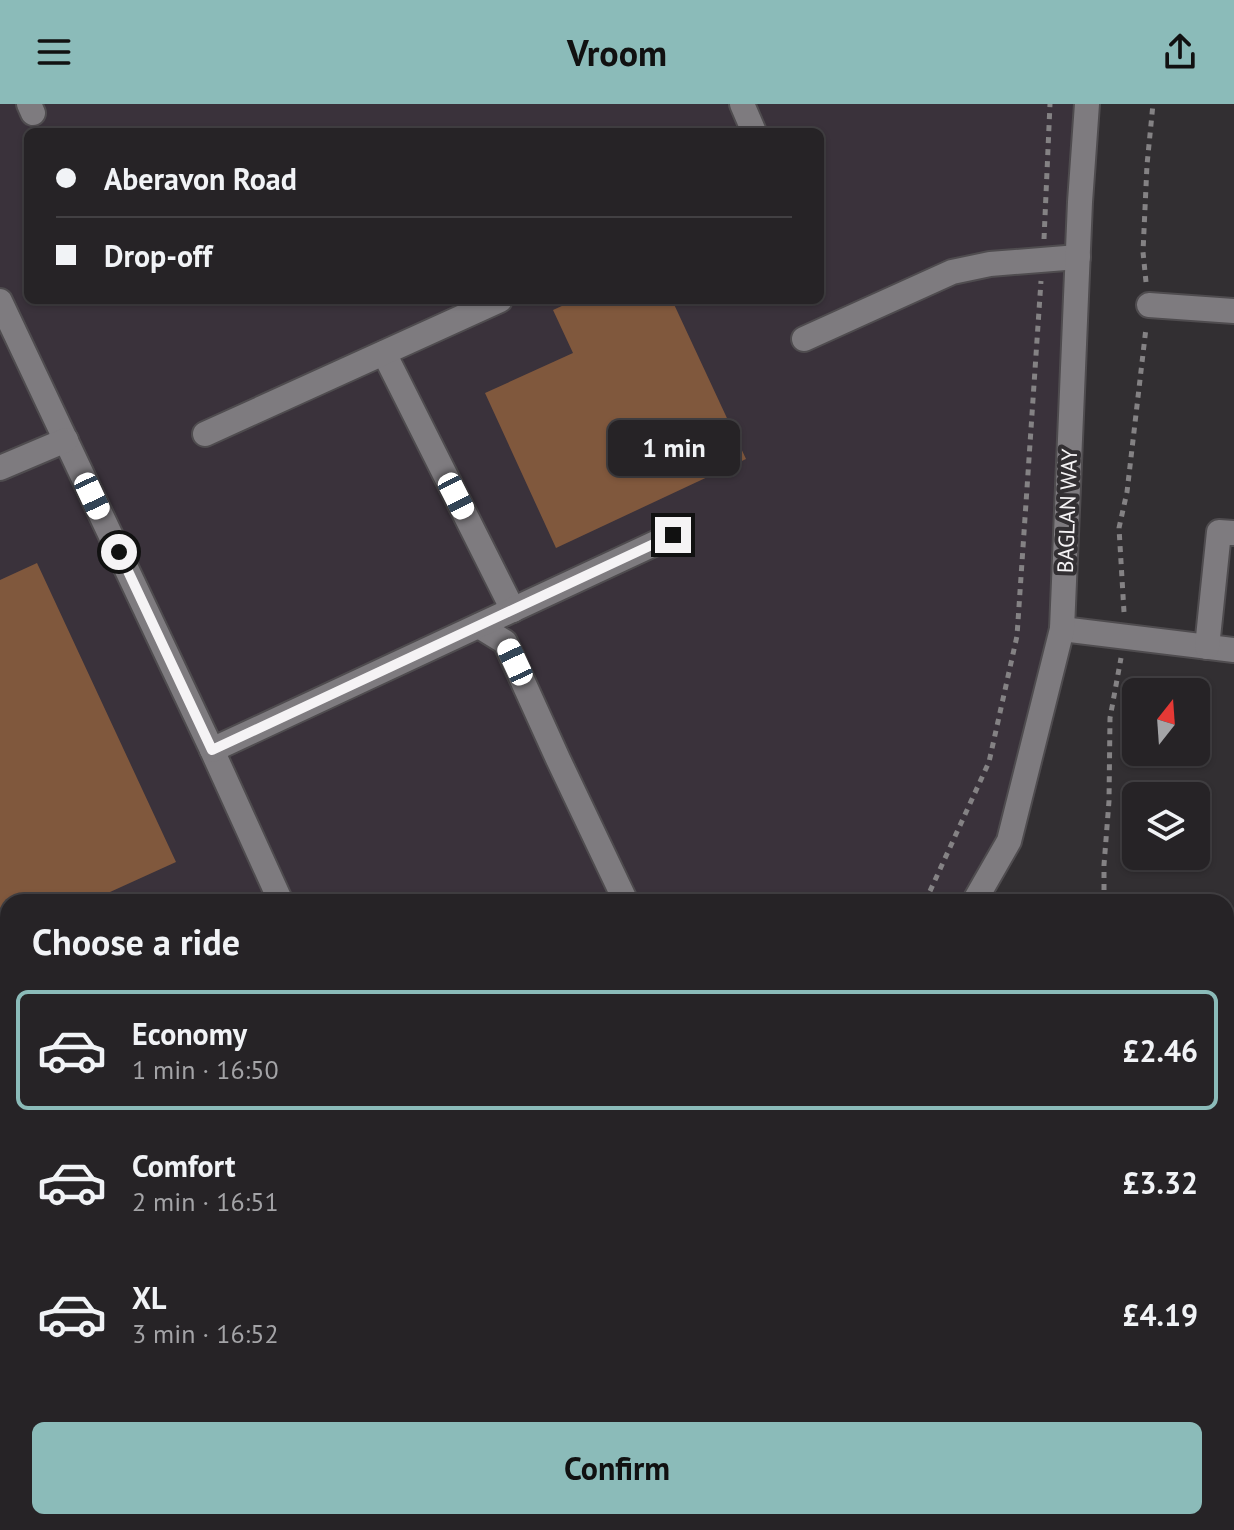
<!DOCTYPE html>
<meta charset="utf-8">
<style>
:root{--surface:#262326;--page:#322f32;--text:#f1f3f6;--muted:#a4a4a7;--line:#424043;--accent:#8bbbb9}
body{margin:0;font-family:"PT Sans",sans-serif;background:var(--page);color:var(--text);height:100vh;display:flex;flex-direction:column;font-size:30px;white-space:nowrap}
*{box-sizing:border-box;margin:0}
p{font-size:26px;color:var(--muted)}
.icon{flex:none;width:44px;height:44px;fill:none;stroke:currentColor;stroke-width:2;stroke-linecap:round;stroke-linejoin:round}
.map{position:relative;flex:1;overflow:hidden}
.details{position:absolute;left:0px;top:790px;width:1234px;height:636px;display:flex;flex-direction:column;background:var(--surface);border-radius:24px 24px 0 0;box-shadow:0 2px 6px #0004,0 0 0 2px var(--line)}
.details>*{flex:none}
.guide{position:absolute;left:24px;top:24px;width:800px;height:176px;border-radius:12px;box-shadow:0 2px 6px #0004,0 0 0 2px var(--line);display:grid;align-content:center;height:176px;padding:0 32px;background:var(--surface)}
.needle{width:52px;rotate:17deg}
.buttons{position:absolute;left:1122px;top:574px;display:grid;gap:16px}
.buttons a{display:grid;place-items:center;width:88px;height:88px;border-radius:12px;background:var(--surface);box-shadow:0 2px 6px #0004,0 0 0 2px var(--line);font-size:40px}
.end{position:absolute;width:36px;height:36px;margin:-18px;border:10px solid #f5f3f5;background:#111;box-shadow:0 0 0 4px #111}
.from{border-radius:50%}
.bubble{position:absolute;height:56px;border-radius:12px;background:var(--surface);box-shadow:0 2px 6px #0004,0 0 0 2px var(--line);font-size:26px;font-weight:700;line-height:56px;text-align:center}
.car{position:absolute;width:24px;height:48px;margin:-24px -12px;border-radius:10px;box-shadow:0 0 6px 2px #0007;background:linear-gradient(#fff 24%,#345 0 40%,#fff 0 76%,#345 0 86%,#fff 0)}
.guide b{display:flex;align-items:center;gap:28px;height:76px;font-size:30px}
.guide b+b{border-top:2px solid var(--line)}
.guide i{width:20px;height:20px;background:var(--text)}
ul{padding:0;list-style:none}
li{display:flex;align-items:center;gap:24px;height:120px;margin:0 16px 12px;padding:0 16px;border:4px solid transparent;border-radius:12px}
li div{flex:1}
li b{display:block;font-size:30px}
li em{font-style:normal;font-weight:700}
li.selected{border-color:var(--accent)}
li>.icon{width:72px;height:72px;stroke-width:1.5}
h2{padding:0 32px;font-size:36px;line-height:96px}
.button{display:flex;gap:16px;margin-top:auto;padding:16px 32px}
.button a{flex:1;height:92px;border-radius:12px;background:var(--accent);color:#111;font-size:32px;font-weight:700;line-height:92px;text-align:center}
header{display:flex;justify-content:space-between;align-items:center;height:104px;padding:0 32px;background:var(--accent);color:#111;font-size:36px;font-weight:700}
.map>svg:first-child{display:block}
.built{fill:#3a323b;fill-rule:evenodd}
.building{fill:#80583d}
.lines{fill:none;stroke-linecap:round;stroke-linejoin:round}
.minor-casing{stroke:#4f4c4f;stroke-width:28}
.path{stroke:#848284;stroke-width:5;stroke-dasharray:6 6;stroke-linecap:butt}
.minor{stroke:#7e7b7f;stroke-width:24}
.route{stroke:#f5f3f5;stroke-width:10}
.labels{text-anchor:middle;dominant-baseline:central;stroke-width:8;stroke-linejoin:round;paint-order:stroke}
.street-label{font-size:22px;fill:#f5f3f5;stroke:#322f32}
</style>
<header><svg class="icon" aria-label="menu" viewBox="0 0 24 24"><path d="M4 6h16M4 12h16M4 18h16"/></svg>Vroom<svg class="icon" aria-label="share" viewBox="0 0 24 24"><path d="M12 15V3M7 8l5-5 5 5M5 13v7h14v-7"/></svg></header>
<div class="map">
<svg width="1234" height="1426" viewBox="0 0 1234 1426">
<rect width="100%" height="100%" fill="#322f32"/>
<g class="built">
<path d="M 0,0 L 1089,0 L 1062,525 L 1009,737 L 956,798 L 8,798 L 8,1333 L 0,1337 ZM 28,28 L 820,28 L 820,196 L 28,196 Z"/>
<polygon points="1226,1048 1234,1066 1234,1426 0,1426 0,1375 8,1372 8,1418 1226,1418"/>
</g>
<g class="building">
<polygon points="575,196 672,196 746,355 556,444 485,289 573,249 553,206"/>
<polygon points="37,459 176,758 88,798 8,798 8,835 0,839 0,476"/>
</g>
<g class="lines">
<g class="minor-casing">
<g id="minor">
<polyline points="29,0 33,9"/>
<polyline points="742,0 754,28"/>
<polyline points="0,197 212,646 281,798"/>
<polyline points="1149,201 1234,207"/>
<polyline points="804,235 952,168 990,160 1078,153"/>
<polyline points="384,249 513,506"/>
<polyline points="205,330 500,196"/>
<polyline points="0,364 66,336"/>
<polyline points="479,522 505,538 558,655 626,798"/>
<polyline points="1062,525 1234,546"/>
<polyline points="1207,543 1219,428 1234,429"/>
<polyline points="212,646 673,431"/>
<polyline points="974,798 1009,737 1062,525 1080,98 1087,0"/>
<polyline points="0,864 8,861"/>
<polyline points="0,959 8,955"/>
<polyline points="1226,1108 1234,1130"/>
<polyline points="0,1360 8,1356"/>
<polyline points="488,1426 515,1418"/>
<polyline points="587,1426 594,1418"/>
<polyline points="910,1426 929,1418"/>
</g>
</g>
<g class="path">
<polyline points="1044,135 1050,0"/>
<polyline points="1146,178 1143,148 1147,61 1153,0"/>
<polyline points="1124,508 1119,424 1127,388 1146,224"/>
<polyline points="925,798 989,658 1017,532 1041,177"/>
<polyline points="1104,798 1104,761 1109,697 1110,614 1121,554"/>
<polyline points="1226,955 1234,972"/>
<polyline points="0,1326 8,1322"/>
</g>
<use href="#minor" class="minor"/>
</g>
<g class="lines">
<polyline class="route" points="119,448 212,646 673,431"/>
</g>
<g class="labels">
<g class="street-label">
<text transform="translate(1067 407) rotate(-88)">BAGLAN WAY</text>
</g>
</g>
</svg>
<div class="buttons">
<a><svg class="needle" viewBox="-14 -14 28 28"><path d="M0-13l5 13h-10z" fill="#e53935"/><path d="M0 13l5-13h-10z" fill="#a4a4a7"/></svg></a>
<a><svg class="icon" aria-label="layers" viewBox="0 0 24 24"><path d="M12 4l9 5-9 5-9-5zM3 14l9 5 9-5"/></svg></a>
</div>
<i class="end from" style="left:119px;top:448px"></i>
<i class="end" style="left:673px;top:431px"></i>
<div class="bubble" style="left:608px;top:316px;width:132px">1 min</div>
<i class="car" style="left:92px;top:392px;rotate:155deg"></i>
<i class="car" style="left:456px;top:392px;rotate:153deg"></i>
<i class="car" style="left:515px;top:558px;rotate:335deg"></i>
<div class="guide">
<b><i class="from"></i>Aberavon Road</b>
<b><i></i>Drop-off</b>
</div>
<section class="details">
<h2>Choose a ride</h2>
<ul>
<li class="selected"><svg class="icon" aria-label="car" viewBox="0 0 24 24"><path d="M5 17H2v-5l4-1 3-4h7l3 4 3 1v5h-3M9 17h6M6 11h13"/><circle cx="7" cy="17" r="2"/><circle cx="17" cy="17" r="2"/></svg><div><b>Economy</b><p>1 min · 16:50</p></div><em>£2.46</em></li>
<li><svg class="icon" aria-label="car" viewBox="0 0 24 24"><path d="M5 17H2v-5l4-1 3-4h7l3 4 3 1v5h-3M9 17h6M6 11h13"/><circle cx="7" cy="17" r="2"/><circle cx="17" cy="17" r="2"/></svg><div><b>Comfort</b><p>2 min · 16:51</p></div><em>£3.32</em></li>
<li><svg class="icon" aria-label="car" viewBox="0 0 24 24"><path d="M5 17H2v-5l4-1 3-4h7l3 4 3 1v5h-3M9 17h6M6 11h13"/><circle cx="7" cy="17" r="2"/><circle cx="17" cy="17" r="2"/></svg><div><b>XL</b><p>3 min · 16:52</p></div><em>£4.19</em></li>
</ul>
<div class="button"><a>Confirm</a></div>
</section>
</div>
